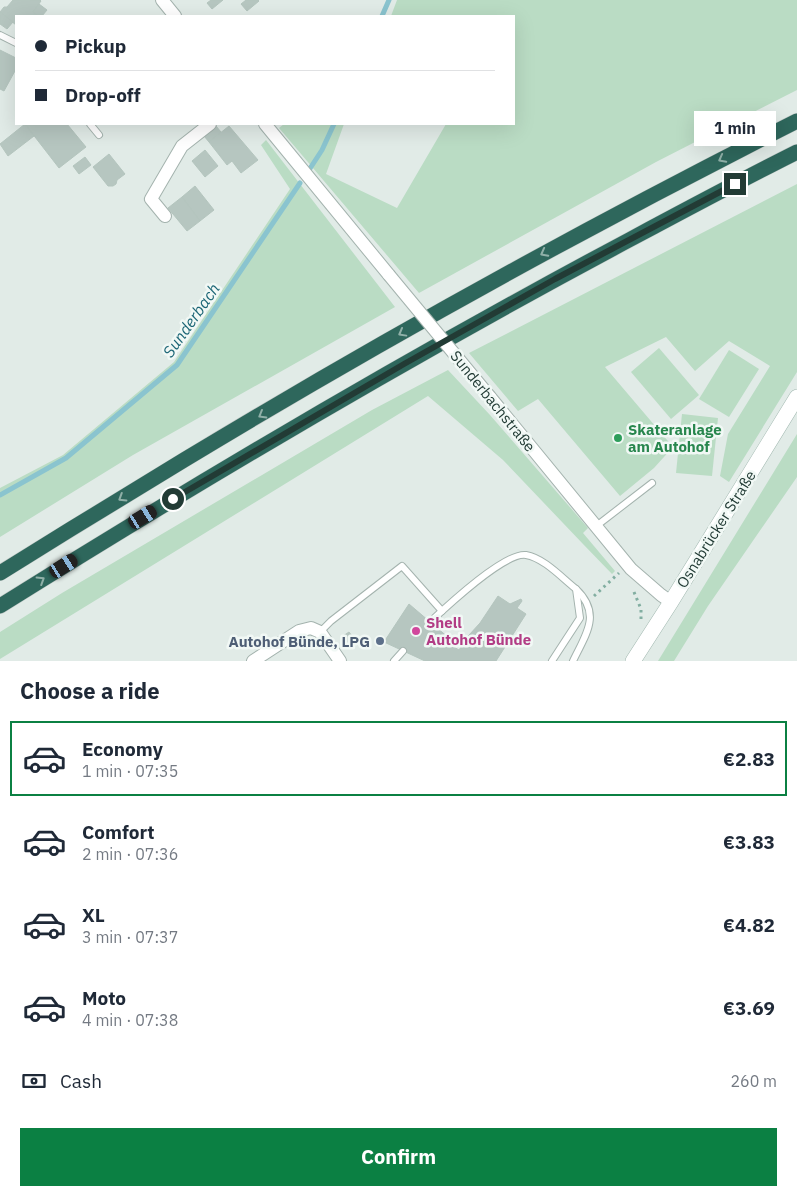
<!DOCTYPE html>
<meta charset="utf-8">
<style>
:root{--surface:#fff;--page:#f6f6f7;--text:#1f2937;--muted:#747a83;--line:#e0e1e3;--accent:#0b8043}
body{margin:0;font-family:"IBM Plex Sans",sans-serif;background:var(--page);color:var(--text);height:100vh;display:flex;flex-direction:column;font-size:19px;white-space:nowrap}
*{box-sizing:border-box;margin:0}
p{font-size:16px;color:var(--muted)}
.icon{flex:none;width:28px;height:28px;fill:none;stroke:currentColor;stroke-width:2;stroke-linecap:round;stroke-linejoin:round}
.map{position:relative;height:661px;overflow:hidden}
.panel{display:flex;flex-direction:column;background:var(--surface);flex:1}
.panel>*{flex:none}
.hud{position:absolute;left:15px;top:15px;width:500px;height:110px;border-radius:0px;box-shadow:0 5px 20px #0002;display:grid;align-content:center;height:110px;padding:0 20px;background:var(--surface)}
.end{position:absolute;width:22px;height:22px;margin:-11px;border:6px solid #223b35;background:#fff;box-shadow:0 0 0 2px #fff}
.from{border-radius:50%}
.bubble{position:absolute;height:35px;border-radius:0px;background:var(--surface);box-shadow:0 5px 20px #0002;font-size:16px;font-weight:800;line-height:35px;text-align:center}
.car{position:absolute;width:15px;height:30px;margin:-15px -8px;border-radius:6px;box-shadow:0 0 4px 1px #0007;background:linear-gradient(#222 24%,#8ab4d8 0 40%,#222 0 76%,#8ab4d8 0 86%,#222 0)}
.hud b{display:flex;align-items:center;gap:18px;height:48px;font-size:19px}
.hud b+b{border-top:1px solid var(--line)}
.hud i{width:12px;height:12px;background:var(--text)}
ul{padding:0;list-style:none}
li{display:flex;align-items:center;gap:15px;height:75px;margin:0 10px 8px;padding:0 10px;border:2px solid transparent;border-radius:0px}
li div{flex:1}
li b{display:block;font-size:19px}
li em{font-style:normal;font-weight:800}
li.current{border-color:var(--accent)}
li>.icon{width:45px;height:45px;stroke-width:1.5}
h2{padding:0 20px;font-size:22px;line-height:60px}
.pay{display:flex;align-items:center;gap:12px;height:55px;padding:0 20px;font-size:19px}
.pay p{margin-inline-start:auto}
.button{display:flex;gap:10px;margin-top:auto;padding:10px 20px}
.button a{flex:1;height:58px;border-radius:0px;background:var(--accent);color:#fff;font-size:20px;font-weight:800;line-height:58px;text-align:center}
.map>svg:first-child{display:block}
.green{fill:#badcc4}
.lines{fill:none;stroke-linecap:round;stroke-linejoin:round}
.stream{stroke:#8ac4cf;stroke-width:5}
.building{fill:#b6c6c0;stroke:#b4c5be}
.lane-casing{stroke:#a4b3ae;stroke-width:8}
.street-casing{stroke:#a4b3ae;stroke-width:14}
.secondary-casing{stroke:#a0b7af;stroke-width:16}
.highway-casing{stroke:#c1c8c6;stroke-width:16}
.path{stroke:#82aea1;stroke-width:3;stroke-dasharray:2.5 4;stroke-linecap:butt}
.lane{stroke:#fff;stroke-width:6}
.street{stroke:#fff;stroke-width:12}
.secondary{stroke:#fff;stroke-width:15}
.highway{stroke:#2e675c;stroke-width:15}
.street-bridge-casing{stroke:#a4b3ae;stroke-width:14;stroke-linecap:butt}
.street-bridge{stroke:#fff;stroke-width:12}
.oneway{stroke:#90b0a8}
.route{stroke:#223b35;stroke-width:6}
.leisure-dot{fill:#2e9e5b;stroke:#f1f8f5;stroke-width:2}
.hotel-dot{fill:#d1479c;stroke:#f1f8f5;stroke-width:2}
.service-dot{fill:#5c6f8a;stroke:#f1f8f5;stroke-width:2}
.labels{text-anchor:middle;dominant-baseline:central;stroke-width:5;stroke-linejoin:round;paint-order:stroke}
.street-label{font-size:15px;fill:#223b35;stroke:#f1f8f5}
.leisure-label{font-size:15px;font-weight:bold;fill:#27864d;stroke:#f1f8f5;text-anchor:start}
.hotel-label{font-size:15px;font-weight:bold;fill:#b23c85;stroke:#f1f8f5;text-anchor:start}
.service-label{font-size:15px;font-weight:bold;fill:#4e5e75;stroke:#f1f8f5;text-anchor:end}
.water-label{font-size:16px;font-style:italic;fill:#1d6676;stroke:#f1f8f5}
</style>
<div class="map">
<svg width="797" height="661" viewBox="0 0 797 661">
<rect width="100%" height="100%" fill="#e1ebe7"/>
<g class="green">
<polygon points="397,0 797,0 797,90 656,162 419,293 279,128 284,124 344,124 326,174 397,208 446,124 514,124 514,16 391,16"/>
<polygon points="266,140 395,307 133,455 0,537 0,488 63,455 174,362 290,189 261,145"/>
<polygon points="797,184 797,372 729,482 720,476 728,434 770,366 729,341 695,371 666,337 605,367 673,447 654,468 620,496 538,399 518,411 469,353"/>
<polygon points="659,348 699,395 671,419 631,372"/>
<polygon points="729,350 759,369 729,417 699,399"/>
<polygon points="448,370 490,415 588,528 583,533 615,571 612,574 583,544 503,460 428,396 0,659 0,632 62,593 372,410"/>
<polygon points="682,414 718,418 712,476 676,473"/>
<polygon points="797,434 797,477 708,606 674,661 658,661"/>
</g>
<g class="lines">
<g class="stream">
<polyline points="382,16 389,0"/>
<polyline points="309,170 322,150 334,124"/>
<polyline points="0,495 66,458 177,365 300,183"/>
</g>
</g>
<g class="building">
<polygon points="13,0 40,0 41,1 33,12 38,16 16,16 16,25 0,12 4,7 7,7"/>
<polygon points="211,0 223,0 212,9 207,3"/>
<polygon points="246,0 258,0 259,1 247,11 241,4"/>
<polygon points="39,4 47,10 42,16 38,16 33,12"/>
<polygon points="0,12 13,22 7,29 0,24"/>
<polygon points="0,50 16,58 16,69 4,91 0,89"/>
<polygon points="25,124 67,124 86,147 59,168"/>
<polygon points="25,124 34,136 8,156 0,144"/>
<polygon points="216,126 221,132 209,142 204,136"/>
<polygon points="229,126 258,160 241,173 232,161 227,165 209,142"/>
<polygon points="205,150 218,166 205,177 192,161"/>
<polygon points="109,154 125,174 117,180 116,184 113,186 108,186 93,167"/>
<polygon points="85,157 91,165 79,174 73,166"/>
<polygon points="195,186 214,210 200,221 182,197"/>
<polygon points="182,197 200,221 187,231 168,208"/>
<polygon points="498,596 510,604 521,599 522,601 517,608 526,614 496,661 425,661 384,642 409,604 456,644 454,647 459,650 461,647 459,646 480,623"/>
<polygon points="349,632 355,640 349,645 343,636"/>
</g>
<g class="lines">
<g class="lane-casing">
<g id="lane">
<polyline points="0,35 16,43"/>
<polyline points="90,124 99,135"/>
<polyline points="595,527 652,483"/>
<path d="M 430,622 C 446,607 505,552 526,555 C 544,558 562,578 576,589 L 580,618 L 552,661"/>
<polyline points="320,632 331,621 402,566 442,611"/>
<polyline points="394,661 403,651"/>
<path d="M 573,661 C 586,634 602,614 576,589"/>
</g>
</g>
<g class="street-casing">
<g id="street">
<polyline points="162,0 175,16"/>
<polyline points="265,124 389,275"/>
<polyline points="165,216 151,199 182,146 210,124"/>
<polyline points="490,397 631,569 661,595 671,602"/>
<polyline points="253,661 299,631 311,628 320,632 340,661"/>
</g>
</g>
<g class="secondary-casing">
<polyline id="secondary" points="633,661 671,602 797,397"/>
</g>
<g class="highway-casing">
<g id="highway">
<path d="M 0,573 C 61,535 123,497 184,460 C 384,339 589,226 797,121"/>
<path d="M 0,606 C 206,477 415,354 629,240 C 685,210 741,180 797,152"/>
</g>
</g>
<g class="path">
<polyline points="634,592 641,609 641,619"/>
<polyline points="594,596 619,573"/>
</g>
<use href="#lane" class="lane"/>
<use href="#street" class="street"/>
<use href="#secondary" class="secondary"/>
<use href="#highway" class="highway"/>
<g class="street-bridge-casing">
<polyline id="street-bridge" points="389,275 490,397"/>
</g>
<use href="#street-bridge" class="street-bridge"/>
</g>
<defs><path id="oneway-chevron" d="M-2-3.5L2.5 0L-2 3.5" fill="none" stroke-width="1.6" stroke-linecap="round" stroke-linejoin="round" transform="scale(1.25)"/></defs>
<g class="oneway">
<use href="#oneway-chevron" transform="translate(722 159) rotate(152)"/>
<use href="#oneway-chevron" transform="translate(544 253) rotate(152)"/>
<use href="#oneway-chevron" transform="translate(402 333) rotate(151)"/>
<use href="#oneway-chevron" transform="translate(262 415) rotate(150)"/>
<use href="#oneway-chevron" transform="translate(122 498) rotate(148)"/>
<use href="#oneway-chevron" transform="translate(41 580) rotate(-32)"/>
</g>
<g class="lines">
<polyline class="route" points="173,499 404,364 555,279 735,184"/>
</g>
<circle class="leisure-dot" cx="618" cy="438" r="5"/>
<circle class="hotel-dot" cx="416" cy="631" r="5"/>
<circle class="service-dot" cx="380" cy="641" r="5"/>
<g class="labels">
<g class="street-label">
<text transform="translate(493 401) rotate(51)">Sunderbachstraße</text>
<text transform="translate(716 529) rotate(-58)">Osnabrücker Straße</text>
</g>
<g class="leisure-label">
<text x="628" y="429">Skateranlage<tspan x="628" dy="17">am Autohof</tspan></text>
</g>
<g class="hotel-label">
<text x="426" y="622">Shell<tspan x="426" dy="17">Autohof Bünde</tspan></text>
</g>
<g class="service-label">
<text x="370" y="641">Autohof Bünde, LPG</text>
</g>
<g class="water-label">
<text transform="translate(191 320) rotate(-55)">Sunderbach</text>
</g>
</g>
</svg>
<i class="end from" style="left:173px;top:499px"></i>
<i class="end" style="left:735px;top:184px"></i>
<div class="bubble" style="left:694px;top:111px;width:82px">1 min</div>
<i class="car" style="left:143px;top:517px;rotate:59deg"></i>
<i class="car" style="left:64px;top:566px;rotate:58deg"></i>
<div class="hud">
<b><i class="from"></i>Pickup</b>
<b><i></i>Drop-off</b>
</div>
</div>
<section class="panel">
<h2>Choose a ride</h2>
<ul>
<li class="current"><svg class="icon" aria-label="car" viewBox="0 0 24 24"><path d="M5 17H2v-5l4-1 3-4h7l3 4 3 1v5h-3M9 17h6M6 11h13"/><circle cx="7" cy="17" r="2"/><circle cx="17" cy="17" r="2"/></svg><div><b>Economy</b><p>1 min · 07:35</p></div><em>€2.83</em></li>
<li><svg class="icon" aria-label="car" viewBox="0 0 24 24"><path d="M5 17H2v-5l4-1 3-4h7l3 4 3 1v5h-3M9 17h6M6 11h13"/><circle cx="7" cy="17" r="2"/><circle cx="17" cy="17" r="2"/></svg><div><b>Comfort</b><p>2 min · 07:36</p></div><em>€3.83</em></li>
<li><svg class="icon" aria-label="car" viewBox="0 0 24 24"><path d="M5 17H2v-5l4-1 3-4h7l3 4 3 1v5h-3M9 17h6M6 11h13"/><circle cx="7" cy="17" r="2"/><circle cx="17" cy="17" r="2"/></svg><div><b>XL</b><p>3 min · 07:37</p></div><em>€4.82</em></li>
<li><svg class="icon" aria-label="car" viewBox="0 0 24 24"><path d="M5 17H2v-5l4-1 3-4h7l3 4 3 1v5h-3M9 17h6M6 11h13"/><circle cx="7" cy="17" r="2"/><circle cx="17" cy="17" r="2"/></svg><div><b>Moto</b><p>4 min · 07:38</p></div><em>€3.69</em></li>
</ul>
<div class="pay"><svg class="icon" aria-label="cash" viewBox="0 0 24 24"><path d="M3 7h18v10H3z"/><circle cx="12" cy="12" r="2"/></svg>Cash<p>260 m</p></div>
<div class="button"><a>Confirm</a></div>
</section>
